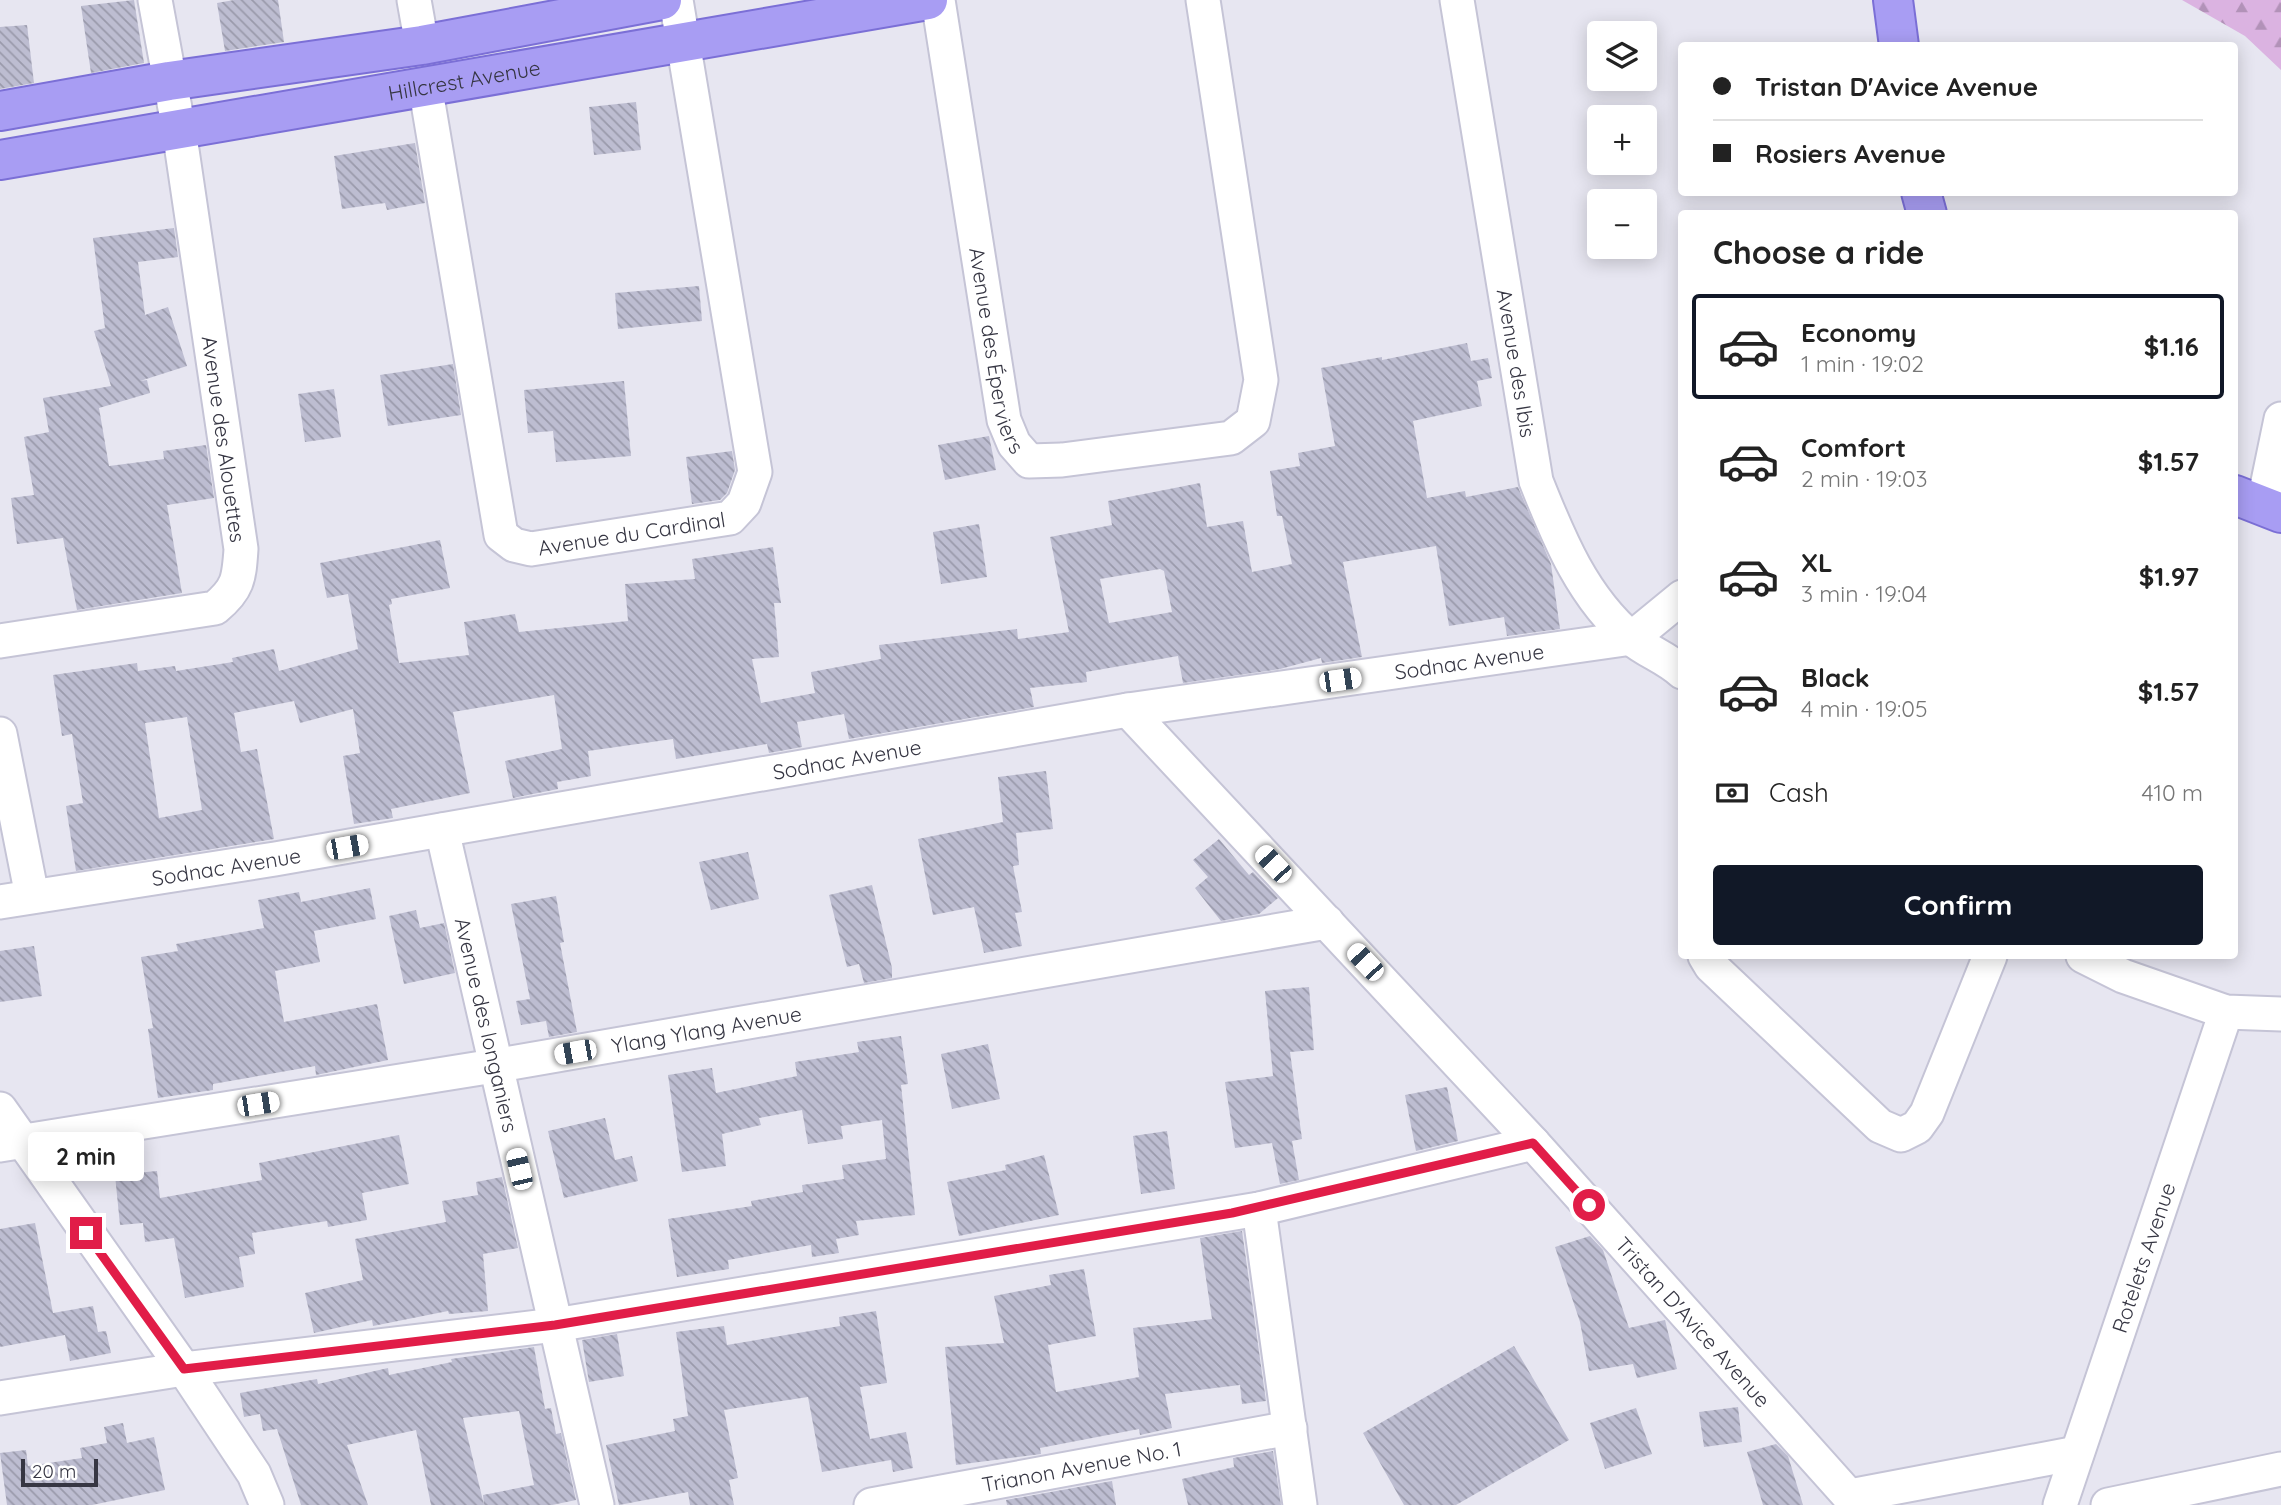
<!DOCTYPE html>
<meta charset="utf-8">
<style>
:root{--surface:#fff;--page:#f2f2f2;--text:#222;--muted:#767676;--line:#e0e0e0;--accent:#111827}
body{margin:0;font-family:Quicksand,sans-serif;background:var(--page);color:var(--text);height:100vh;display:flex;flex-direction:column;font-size:26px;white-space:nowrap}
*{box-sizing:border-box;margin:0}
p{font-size:23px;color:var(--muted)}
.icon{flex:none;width:38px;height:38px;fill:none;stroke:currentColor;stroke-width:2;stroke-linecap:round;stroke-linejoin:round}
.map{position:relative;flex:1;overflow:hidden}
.sheet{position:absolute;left:1678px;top:210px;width:560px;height:749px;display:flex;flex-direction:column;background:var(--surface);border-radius:7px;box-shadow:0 4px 18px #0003}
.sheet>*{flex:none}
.top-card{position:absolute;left:1678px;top:42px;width:560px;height:154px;border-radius:7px;box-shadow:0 4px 18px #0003;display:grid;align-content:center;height:154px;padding:0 35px;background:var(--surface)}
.tools{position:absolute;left:1587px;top:21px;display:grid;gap:14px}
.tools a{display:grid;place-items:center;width:70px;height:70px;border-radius:7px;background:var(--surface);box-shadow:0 4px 18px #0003;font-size:35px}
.scale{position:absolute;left:21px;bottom:18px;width:77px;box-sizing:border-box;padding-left:7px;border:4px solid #363643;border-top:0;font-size:19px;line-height:24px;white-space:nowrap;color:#363643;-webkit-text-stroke:5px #fff;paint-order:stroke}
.end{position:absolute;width:32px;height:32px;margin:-16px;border:9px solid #e11d48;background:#fff;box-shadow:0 0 0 4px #fff}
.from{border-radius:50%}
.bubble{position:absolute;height:49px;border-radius:7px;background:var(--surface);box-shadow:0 4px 18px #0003;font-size:23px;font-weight:700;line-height:49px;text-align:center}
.car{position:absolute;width:21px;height:42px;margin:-21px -10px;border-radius:9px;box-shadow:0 0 5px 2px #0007;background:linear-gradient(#fff 24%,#345 0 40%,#fff 0 76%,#345 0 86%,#fff 0)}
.top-card b{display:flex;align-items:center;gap:24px;height:66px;font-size:26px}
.top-card b+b{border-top:2px solid var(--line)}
.top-card i{width:18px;height:18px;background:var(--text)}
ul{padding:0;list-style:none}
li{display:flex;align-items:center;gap:21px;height:105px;margin:0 14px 10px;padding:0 21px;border:4px solid transparent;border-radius:7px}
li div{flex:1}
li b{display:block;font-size:26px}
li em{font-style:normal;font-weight:700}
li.on{border-color:var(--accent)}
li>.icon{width:63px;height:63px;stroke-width:1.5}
h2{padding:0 35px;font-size:32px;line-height:84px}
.pay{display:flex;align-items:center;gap:18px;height:77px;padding:0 35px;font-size:26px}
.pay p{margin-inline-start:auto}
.action{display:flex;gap:14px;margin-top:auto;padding:14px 35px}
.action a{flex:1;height:80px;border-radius:7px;background:var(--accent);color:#fff;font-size:28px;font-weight:700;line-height:80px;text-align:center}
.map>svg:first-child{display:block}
.forest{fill:url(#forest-firs)}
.building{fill:url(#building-back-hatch);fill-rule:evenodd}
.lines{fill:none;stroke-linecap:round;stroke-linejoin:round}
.minor-casing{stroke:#c5c4d6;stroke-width:37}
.major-casing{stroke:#7b6fd6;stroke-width:42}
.minor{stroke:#fff;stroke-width:33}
.major{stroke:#a89df3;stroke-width:38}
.route{stroke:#e11d48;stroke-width:9}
.labels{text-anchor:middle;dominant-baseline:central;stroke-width:6;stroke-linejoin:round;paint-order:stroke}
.street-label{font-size:21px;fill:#363643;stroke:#fff}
</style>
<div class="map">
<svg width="2281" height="1505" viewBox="0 0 2281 1505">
<defs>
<pattern id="forest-firs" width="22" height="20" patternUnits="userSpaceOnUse" patternTransform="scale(1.75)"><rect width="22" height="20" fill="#dbb3e1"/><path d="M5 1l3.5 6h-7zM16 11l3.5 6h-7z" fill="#b292b8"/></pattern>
<pattern id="building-back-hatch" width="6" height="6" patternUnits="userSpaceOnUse" patternTransform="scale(1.75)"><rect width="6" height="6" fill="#bdbdd1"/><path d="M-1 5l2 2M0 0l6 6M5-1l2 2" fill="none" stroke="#9a9aab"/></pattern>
</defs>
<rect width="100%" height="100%" fill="#e7e6f1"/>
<polygon class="forest" points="2182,0 2281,0 2281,70 2245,36"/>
<g class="building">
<polygon points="134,0 144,63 91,73 81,6"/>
<polygon points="234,0 278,0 284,42 225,51 217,3"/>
<polygon points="27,25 34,83 0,89 0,27"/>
<polygon points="636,102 641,150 594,155 589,107"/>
<polygon points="415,143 425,203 387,210 385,203 342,209 334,156"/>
<polygon points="174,228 178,257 138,262 145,315 168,307 187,366 140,381 147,380 150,393 99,408 109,466 164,459 163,451 206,445 214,498 167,505 182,593 77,610 63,538 17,544 11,498 34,495 24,437 49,432 43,398 111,386 94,331 105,328 93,238"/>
<polygon points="699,286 702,321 618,329 615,293"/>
<path d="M 1467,343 L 1471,361 L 1488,358 L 1492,378 L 1477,381 L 1482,406 L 1413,421 L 1427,498 L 1465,491 L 1466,497 L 1518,487 L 1551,564 L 1560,629 L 1507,636 L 1504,617 L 1449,626 L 1436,546 L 1343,562 L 1362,657 L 1322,663 L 1321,658 L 1280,669 L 1183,683 L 1178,656 L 1086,672 L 1087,682 L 1030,688 L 1034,707 L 849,739 L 844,714 L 797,722 L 802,747 L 769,753 L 767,744 L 676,759 L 673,739 L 588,751 L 591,776 L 557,782 L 558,789 L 513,798 L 505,761 L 562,749 L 554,695 L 453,712 L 470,793 L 391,809 L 393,818 L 354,824 L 343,756 L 360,753 L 353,709 L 300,723 L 294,701 L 234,713 L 241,752 L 257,749 L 274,839 L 76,871 L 66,806 L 83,803 L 72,734 L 62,736 L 53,675 L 137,663 L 138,671 L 175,666 L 176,671 L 233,662 L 232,658 L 274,649 L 279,671 L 358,649 L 348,594 L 327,598 L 320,563 L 440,540 L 450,588 L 391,599 L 392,604 L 389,605 L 399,663 L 469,655 L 464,622 L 515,614 L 519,632 L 628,621 L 625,584 L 695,579 L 692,559 L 773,547 L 781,603 L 774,603 L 779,657 L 752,659 L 761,703 L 815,693 L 811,672 L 881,659 L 879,645 L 1017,629 L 1018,639 L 1069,632 L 1050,537 L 1112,525 L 1108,501 L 1200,483 L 1207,527 L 1243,521 L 1252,572 L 1292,564 L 1282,516 L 1277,516 L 1270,471 L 1300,466 L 1298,453 L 1335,446 L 1321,368 L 1382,357 L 1382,360 ZM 1160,569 L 1164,571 L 1172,612 L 1109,623 L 1100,579 ZM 187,717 L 202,810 L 159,818 L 145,723 Z"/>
<polygon points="453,364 461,415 388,426 380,375"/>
<polygon points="624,381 631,456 556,462 553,431 528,433 524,390"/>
<polygon points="334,389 341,437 305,442 298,394"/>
<polygon points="989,436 996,470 945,480 938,445"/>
<polygon points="732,451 735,470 727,493 720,500 692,504 686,457"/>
<polygon points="979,524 987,577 941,584 933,532"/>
<polygon points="1046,771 1053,829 1016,833 1019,865 1013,866 1022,912 1015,913 1022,946 984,953 974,907 933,915 918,839 1003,822 998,777"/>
<polygon points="1219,839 1249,875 1253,872 1278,898 1259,914 1221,921 1195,888 1208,877 1193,860"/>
<polygon points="748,852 759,899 711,910 699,862"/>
<polygon points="872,885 892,968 892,978 864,983 859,964 847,967 829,895"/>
<polygon points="370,888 376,919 314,931 320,962 275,971 284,1022 377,1004 388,1060 316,1075 315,1066 213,1084 213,1090 158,1098 148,1029 153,1028 141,957 178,951 176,944 264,928 258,900 299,892 301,902"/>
<polygon points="556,896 564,942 560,943 577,1032 549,1037 546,1021 521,1025 516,1001 530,999 511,904"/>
<polygon points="416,910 420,928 444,923 455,973 404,984 389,916"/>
<polygon points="34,946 42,996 0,1002 0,951"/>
<polygon points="1309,987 1314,1050 1290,1052 1302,1139 1292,1141 1299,1180 1280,1184 1272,1143 1235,1148 1225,1082 1273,1076 1265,991"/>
<polygon points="901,1036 908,1084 901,1085 915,1215 856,1221 859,1235 836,1239 839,1253 812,1257 811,1245 728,1260 729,1269 677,1277 668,1219 752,1206 751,1201 803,1192 802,1185 844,1179 842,1165 886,1159 882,1120 841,1126 843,1139 808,1144 802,1110 759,1118 761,1125 722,1134 726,1166 682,1172 668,1075 712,1068 716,1093 797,1076 795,1062 859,1052 857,1042"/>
<polygon points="988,1044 1000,1099 952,1109 941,1054"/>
<polygon points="1447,1087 1458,1141 1416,1151 1405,1095"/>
<polygon points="605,1118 615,1160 632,1156 638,1181 564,1198 548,1131"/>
<polygon points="1167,1131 1175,1189 1141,1194 1133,1136"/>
<polygon points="399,1135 409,1184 362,1193 367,1220 328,1227 327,1221 252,1233 255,1254 239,1257 244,1287 185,1298 174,1238 145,1242 143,1223 120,1225 115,1175 157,1171 160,1198 262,1180 259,1163"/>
<polygon points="1044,1155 1059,1215 959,1236 947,1182 1006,1170 1005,1165"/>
<polygon points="502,1177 518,1248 483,1254 488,1311 449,1314 448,1311 373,1326 372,1320 314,1333 305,1293 363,1280 355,1239 446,1222 442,1201 478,1195 476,1182"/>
<polygon points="35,1223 53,1313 93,1306 98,1332 106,1331 111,1353 70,1361 65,1335 0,1347 0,1229"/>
<polygon points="1242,1231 1266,1401 1242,1404 1240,1385 1165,1394 1172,1428 1140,1435 1139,1429 1040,1448 1041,1454 956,1465 945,1347 1004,1343 994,1296 1051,1285 1049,1275 1084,1269 1096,1336 1048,1345 1056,1392 1139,1377 1133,1328 1212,1319 1200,1238"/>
<polygon points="1590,1236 1603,1250 1629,1328 1665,1320 1677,1369 1637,1378 1633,1364 1589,1371 1580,1322 1555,1247"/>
<polygon points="876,1311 887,1383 860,1387 870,1439 906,1432 913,1468 893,1472 891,1460 822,1472 808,1397 724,1410 738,1478 729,1480 734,1505 690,1505 688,1492 619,1505 606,1445 675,1431 673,1419 688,1416 676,1332 724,1326 727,1345 840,1326 839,1317"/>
<polygon points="617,1334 624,1376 589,1382 582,1340"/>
<polygon points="1514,1346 1569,1440 1456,1505 1404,1505 1363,1433"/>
<path d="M 534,1347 L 545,1409 L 551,1408 L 556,1434 L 561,1433 L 576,1500 L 552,1505 L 431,1505 L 416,1430 L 347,1445 L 368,1505 L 301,1505 L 277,1429 L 263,1431 L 260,1414 L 244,1417 L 240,1393 L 317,1379 L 318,1384 L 388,1368 L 389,1375 L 452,1362 L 451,1359 ZM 519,1411 L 534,1485 L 483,1495 L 484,1505 L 463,1418 Z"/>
<polygon points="1738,1407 1742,1442 1704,1447 1699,1412"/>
<polygon points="1636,1408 1652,1454 1605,1469 1590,1423"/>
<polygon points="123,1423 127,1443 154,1437 165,1490 92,1505 7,1505 0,1453 26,1450 28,1466 82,1458 80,1448 107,1443 104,1427"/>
<polygon points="1776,1444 1788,1456 1803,1505 1763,1505 1747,1452"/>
<polygon points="1273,1451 1281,1505 1188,1505 1182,1479 1234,1467 1233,1458"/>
<polygon points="1112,1481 1116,1505 1007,1505 1006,1500"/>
</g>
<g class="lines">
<g class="minor-casing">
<g id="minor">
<polyline points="414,0 422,45"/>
<path id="s1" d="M 938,0 L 1004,420 L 1014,444 L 1029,461 L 1062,460 L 1231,438 L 1253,421 L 1261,380 L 1203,0"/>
<path id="s2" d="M 1457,0 L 1536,481 C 1559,539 1583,598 1632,639 C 1648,652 1667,658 1682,672"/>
<path id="s3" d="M 425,85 L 501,535 L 514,545 L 531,549 L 730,518 L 744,503 L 755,472 L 676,0"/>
<polyline points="2263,506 2281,419"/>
<path d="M 0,641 L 215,608 C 238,589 239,579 241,549 L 179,130 L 155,0"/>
<path id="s4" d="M 1128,710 L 1533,1143 L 1857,1505"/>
<polyline points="0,734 32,896"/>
<path id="s5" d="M 442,830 L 597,1505"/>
<path id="s6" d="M 0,902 L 275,859 L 1128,710 L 1632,638 L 1682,597"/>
<polyline points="1705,956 1711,966 1880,1126 1901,1135 1917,1127 1927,1113 1990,956"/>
<polyline points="2083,956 2123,976 2226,1012 2281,1014"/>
<polyline points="0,1109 184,1369 254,1474 267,1505"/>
<path id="s7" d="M 0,1145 L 494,1066 L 1327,922"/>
<polyline points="1259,1209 1300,1505"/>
<polyline points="0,1398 184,1369 555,1325 1259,1209 1533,1143"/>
<polyline points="1850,1496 2077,1453"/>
<path id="s8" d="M 871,1505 L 1290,1428"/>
<path id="s9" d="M 2060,1505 L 2226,1012"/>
<polyline points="2108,1505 2281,1469"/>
</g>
</g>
<g class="major-casing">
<g id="major">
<polyline points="1893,0 1899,46"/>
<polyline points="0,111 169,81 422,45 662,0"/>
<path id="s10" d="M 0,160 L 928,0"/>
<polyline points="1921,192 1927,214"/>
<polyline points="2235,495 2281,513"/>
</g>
</g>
<use href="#minor" class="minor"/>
<use href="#major" class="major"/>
</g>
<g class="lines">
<polyline class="route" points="86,1233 184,1369 555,1325 1232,1213 1533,1143 1589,1205"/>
</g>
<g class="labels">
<g class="street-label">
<text stroke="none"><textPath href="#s10" startOffset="471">Hillcrest Avenue</textPath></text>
<text stroke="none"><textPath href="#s1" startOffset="355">Avenue des Éperviers</textPath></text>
<text stroke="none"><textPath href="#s2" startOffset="368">Avenue des Ibis</textPath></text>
<text transform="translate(224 439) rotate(82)">Avenue des Alouettes</text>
<text stroke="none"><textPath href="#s3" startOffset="592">Avenue du Cardinal</textPath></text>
<text stroke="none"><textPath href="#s6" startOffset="1489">Sodnac Avenue</textPath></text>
<text stroke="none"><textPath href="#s6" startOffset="859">Sodnac Avenue</textPath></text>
<text stroke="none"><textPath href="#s6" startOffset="229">Sodnac Avenue</textPath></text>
<text stroke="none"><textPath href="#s5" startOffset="200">Avenue des longaniers</textPath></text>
<text stroke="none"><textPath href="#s7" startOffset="716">Ylang Ylang Avenue</textPath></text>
<text stroke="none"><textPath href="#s9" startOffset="261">Rotelets Avenue</textPath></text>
<text stroke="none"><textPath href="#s4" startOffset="833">Tristan D'Avice Avenue</textPath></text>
<text stroke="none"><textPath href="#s8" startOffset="214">Trianon Avenue No. 1</textPath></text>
</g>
</g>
</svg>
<div class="tools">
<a><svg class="icon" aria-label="layers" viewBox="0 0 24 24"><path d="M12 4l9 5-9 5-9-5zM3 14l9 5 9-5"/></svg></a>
<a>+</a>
<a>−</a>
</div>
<div class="scale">20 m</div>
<i class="end from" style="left:1589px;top:1205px"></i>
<i class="end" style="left:86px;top:1233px"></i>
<div class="bubble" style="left:28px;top:1132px;width:116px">2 min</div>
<i class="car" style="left:1340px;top:680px;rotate:82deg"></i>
<i class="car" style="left:347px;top:847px;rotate:80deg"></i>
<i class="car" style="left:1273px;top:864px;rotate:317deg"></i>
<i class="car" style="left:1365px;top:962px;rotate:317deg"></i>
<i class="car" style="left:575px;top:1052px;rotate:260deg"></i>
<i class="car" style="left:258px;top:1104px;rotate:81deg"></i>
<i class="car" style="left:519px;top:1169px;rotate:347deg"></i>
<div class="top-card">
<b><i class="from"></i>Tristan D'Avice Avenue</b>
<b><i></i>Rosiers Avenue</b>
</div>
<section class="sheet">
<h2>Choose a ride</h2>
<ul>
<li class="on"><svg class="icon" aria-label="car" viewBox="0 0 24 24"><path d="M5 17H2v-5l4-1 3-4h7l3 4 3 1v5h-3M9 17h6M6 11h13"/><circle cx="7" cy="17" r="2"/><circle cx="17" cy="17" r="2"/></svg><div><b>Economy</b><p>1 min · 19:02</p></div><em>$1.16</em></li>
<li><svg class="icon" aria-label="car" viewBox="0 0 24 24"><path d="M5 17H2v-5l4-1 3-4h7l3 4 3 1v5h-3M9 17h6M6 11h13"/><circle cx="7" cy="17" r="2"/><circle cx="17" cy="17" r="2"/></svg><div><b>Comfort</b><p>2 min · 19:03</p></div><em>$1.57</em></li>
<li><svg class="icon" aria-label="car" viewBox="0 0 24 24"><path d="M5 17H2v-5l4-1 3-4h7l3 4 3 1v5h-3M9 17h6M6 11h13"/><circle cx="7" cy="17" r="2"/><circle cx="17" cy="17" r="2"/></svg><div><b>XL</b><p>3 min · 19:04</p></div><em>$1.97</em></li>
<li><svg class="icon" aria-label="car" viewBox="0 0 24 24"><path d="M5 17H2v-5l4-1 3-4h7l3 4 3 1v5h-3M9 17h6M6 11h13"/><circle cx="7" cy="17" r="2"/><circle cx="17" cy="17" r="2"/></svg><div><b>Black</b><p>4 min · 19:05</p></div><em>$1.57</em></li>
</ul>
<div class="pay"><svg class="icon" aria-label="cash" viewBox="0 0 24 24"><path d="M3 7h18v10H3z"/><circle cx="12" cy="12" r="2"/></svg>Cash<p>410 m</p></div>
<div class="action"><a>Confirm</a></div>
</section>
</div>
